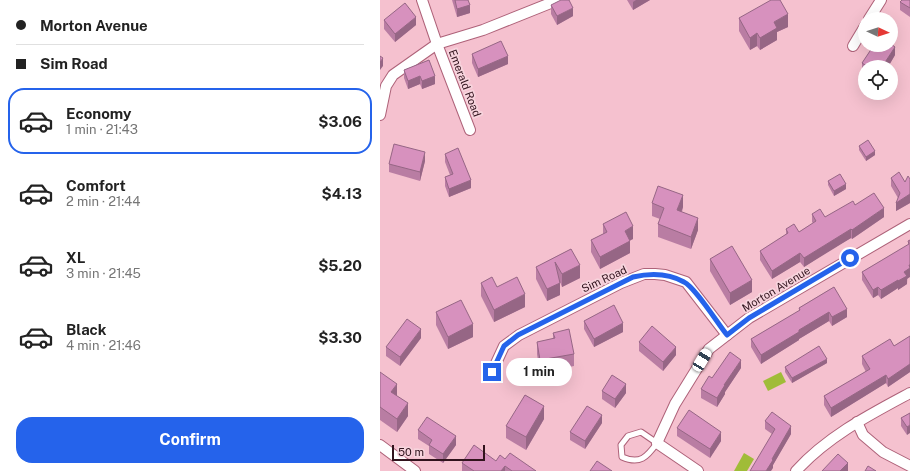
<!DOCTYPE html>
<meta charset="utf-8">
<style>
:root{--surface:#fff;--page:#f2f2f2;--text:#222;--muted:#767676;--line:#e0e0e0;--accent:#2563eb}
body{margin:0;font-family:"Public Sans",sans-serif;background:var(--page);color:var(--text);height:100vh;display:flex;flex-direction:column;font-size:15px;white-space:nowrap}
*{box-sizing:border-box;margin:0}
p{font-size:13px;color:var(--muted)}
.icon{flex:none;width:22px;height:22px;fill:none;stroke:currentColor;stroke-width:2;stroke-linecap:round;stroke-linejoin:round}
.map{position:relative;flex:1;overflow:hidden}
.drawer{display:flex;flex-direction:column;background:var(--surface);width:380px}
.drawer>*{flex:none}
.hud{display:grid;align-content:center;height:88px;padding:0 16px;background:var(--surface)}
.needle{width:26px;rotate:94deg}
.fabs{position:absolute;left:478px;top:12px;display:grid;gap:8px}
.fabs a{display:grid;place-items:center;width:40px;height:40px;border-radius:50%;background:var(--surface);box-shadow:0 4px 16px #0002;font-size:20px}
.scale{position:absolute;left:12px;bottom:10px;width:93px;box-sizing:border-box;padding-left:4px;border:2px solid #31131d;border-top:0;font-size:11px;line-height:14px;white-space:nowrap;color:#31131d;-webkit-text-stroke:3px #f7d4dd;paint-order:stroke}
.end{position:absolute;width:18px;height:18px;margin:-9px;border:5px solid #2563eb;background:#fff;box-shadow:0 0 0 2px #fff}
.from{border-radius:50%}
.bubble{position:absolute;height:28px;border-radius:14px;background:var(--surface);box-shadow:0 4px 16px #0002;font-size:13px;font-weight:700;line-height:28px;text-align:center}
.car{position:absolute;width:12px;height:24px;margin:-12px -6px;border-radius:5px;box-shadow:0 0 3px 1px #0007;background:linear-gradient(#fff 24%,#345 0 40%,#fff 0 76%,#345 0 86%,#fff 0)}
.hud b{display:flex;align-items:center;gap:14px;height:38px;font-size:15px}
.hud b+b{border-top:1px solid var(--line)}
.hud i{width:10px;height:10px;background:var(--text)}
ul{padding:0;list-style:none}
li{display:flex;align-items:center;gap:12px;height:66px;margin:0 8px 6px;padding:0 8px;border:2px solid transparent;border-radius:16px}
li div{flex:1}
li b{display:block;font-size:15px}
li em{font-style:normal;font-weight:700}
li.current{border-color:var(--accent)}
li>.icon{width:36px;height:36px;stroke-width:1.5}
.button{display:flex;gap:8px;margin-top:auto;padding:8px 16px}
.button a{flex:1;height:46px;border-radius:16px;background:var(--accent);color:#fff;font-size:16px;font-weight:700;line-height:46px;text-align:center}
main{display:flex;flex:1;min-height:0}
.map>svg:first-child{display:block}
.water{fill:#a0bc38}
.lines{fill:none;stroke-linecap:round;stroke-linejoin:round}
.lane-casing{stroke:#ae6279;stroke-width:7}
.street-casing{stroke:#ae6279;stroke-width:12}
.lane{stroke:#fff;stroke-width:5}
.street{stroke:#fff;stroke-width:10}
.wall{fill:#b97da3}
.shaded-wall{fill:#966685}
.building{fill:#d791be;stroke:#966685}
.route{stroke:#2563eb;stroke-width:5}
.labels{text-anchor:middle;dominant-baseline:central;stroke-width:3.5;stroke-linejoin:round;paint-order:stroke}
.street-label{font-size:11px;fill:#31131d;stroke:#f7d4dd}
</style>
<main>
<section class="drawer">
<div class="hud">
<b><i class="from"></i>Morton Avenue</b>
<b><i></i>Sim Road</b>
</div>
<ul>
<li class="current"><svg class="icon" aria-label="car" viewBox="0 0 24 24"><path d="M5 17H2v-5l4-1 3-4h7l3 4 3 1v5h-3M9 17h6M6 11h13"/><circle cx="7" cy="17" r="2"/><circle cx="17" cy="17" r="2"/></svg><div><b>Economy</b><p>1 min · 21:43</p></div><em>$3.06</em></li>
<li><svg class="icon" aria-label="car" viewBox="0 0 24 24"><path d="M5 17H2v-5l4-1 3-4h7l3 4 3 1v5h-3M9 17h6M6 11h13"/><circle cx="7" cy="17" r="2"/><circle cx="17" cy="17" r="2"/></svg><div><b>Comfort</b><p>2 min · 21:44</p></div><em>$4.13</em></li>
<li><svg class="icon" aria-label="car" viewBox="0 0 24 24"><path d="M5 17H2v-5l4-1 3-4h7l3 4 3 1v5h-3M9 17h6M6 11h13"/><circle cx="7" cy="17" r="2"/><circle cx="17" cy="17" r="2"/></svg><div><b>XL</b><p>3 min · 21:45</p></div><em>$5.20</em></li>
<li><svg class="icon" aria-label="car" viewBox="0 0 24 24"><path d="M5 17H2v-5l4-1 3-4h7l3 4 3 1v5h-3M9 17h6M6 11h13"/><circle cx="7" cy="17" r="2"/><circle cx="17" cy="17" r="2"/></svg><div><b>Black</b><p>4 min · 21:46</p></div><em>$3.30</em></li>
</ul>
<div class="button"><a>Confirm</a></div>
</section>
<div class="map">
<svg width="530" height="471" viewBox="0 0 530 471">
<rect width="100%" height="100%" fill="#f5c1cf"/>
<g class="water">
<polygon points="401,372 406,382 388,391 383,381"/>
<polygon points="364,453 374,459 367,471 354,471"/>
</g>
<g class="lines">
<g class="lane-casing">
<path id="lane" d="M 261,432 L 277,443 C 267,457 260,465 242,457 L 241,445 L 248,436 Z"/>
</g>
<g class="street-casing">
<g id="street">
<polyline points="42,0 57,44 90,130"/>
<polyline points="489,19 501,0"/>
<polyline points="473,46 485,26"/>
<polyline points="0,115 6,86 13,75 57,44 103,30 178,0"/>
<polyline points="112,372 124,346 139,335 241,283 264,274 275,274 285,275 306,282 347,335"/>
<polyline points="477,422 483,435 503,452 530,466"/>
<polyline points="0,445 35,471"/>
<polyline points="318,471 277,443 295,404 329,349 369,318 530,224"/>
<path d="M 416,471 C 448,436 489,415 530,393"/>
</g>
</g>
<use href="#lane" class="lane"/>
<use href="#street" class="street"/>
</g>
<g class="wall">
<polygon points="72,0 88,0 90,13 77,17"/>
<polygon points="247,0 270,0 253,10"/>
<polygon points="530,0 530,17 520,10 520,2"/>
<polygon points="171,5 193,16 177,25 171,14"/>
<polygon points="359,18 408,27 397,32 397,40 380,50 377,46 370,50 359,31"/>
<polygon points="4,20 36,25 15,42 4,29"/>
<polygon points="92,54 128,64 98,77 92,63"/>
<polygon points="515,55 508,67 485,67 485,74 482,72 482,63"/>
<polygon points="49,60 55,84 42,89 40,84 28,89 24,78 24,70"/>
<polygon points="479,146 495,155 486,161 479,150"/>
<polygon points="65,154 91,188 69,197 65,186 65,177 70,175 65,162"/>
<polygon points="45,161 40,181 9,172 9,164"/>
<polygon points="511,178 525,182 530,179 530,203 516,211 518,198 511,186"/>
<polygon points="448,181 466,189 454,196 448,185"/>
<polygon points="272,203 303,207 302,212 318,230 311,249 278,237 278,224 280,219 272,216"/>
<polygon points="475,205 504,217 472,239 471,238 450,250 424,267 420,262 392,279 380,260 380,251 406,235 406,229 419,232 433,223 432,222 432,214 445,217"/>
<polygon points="223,224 253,239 250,240 250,253 220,269 211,252 211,240 223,234"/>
<polygon points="530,240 527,284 518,290 518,288 501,299 498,295 493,298 482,280 482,272 528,245 528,241"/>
<polygon points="191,249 200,278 182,287 180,282 180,295 167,301 156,279 156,267"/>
<polygon points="330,259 372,292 350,305 330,271"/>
<polygon points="101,283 117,287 145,307 114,322 101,296"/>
<polygon points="454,287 467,317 452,326 449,321 419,339 419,340 381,364 371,347 371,339 419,311 419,308"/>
<polygon points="56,312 93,337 68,349 56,325"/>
<polygon points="204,321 243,332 214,347 204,329"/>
<polygon points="173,333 194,354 194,366 160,373 157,354 157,342 173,339"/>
<polygon points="530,336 530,372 508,387 506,383 451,417 444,405 444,396 486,372 482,364 482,356 514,346"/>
<polygon points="41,338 20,366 6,356 6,347"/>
<polygon points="259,342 296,355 283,371 259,351"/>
<polygon points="447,363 412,383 405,372 405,367"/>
<polygon points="361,368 345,392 345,394 337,407 321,398 321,389 332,378"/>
<polygon points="0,372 17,396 28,416 17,432 0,420"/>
<polygon points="222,391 246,393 235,408 222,399"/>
<polygon points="530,413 527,435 521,426 521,418"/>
<polygon points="164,419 146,450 126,438 126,426"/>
<polygon points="385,421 411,434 393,465 393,468 392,434 385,429"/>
<polygon points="222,423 205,449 190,440 190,432"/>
<polygon points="297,428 341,441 330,458 297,436"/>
<polygon points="38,430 76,445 63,463 49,454 49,446 38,439"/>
<polygon points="125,459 156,471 82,471 82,463 116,461"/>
</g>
<g class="shaded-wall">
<polygon points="256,0 270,0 253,10 253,2"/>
<polygon points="90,5 90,13 77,17 77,9"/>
<polygon points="193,8 193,16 177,25 177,16"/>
<polygon points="408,14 408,27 397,32 397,40 380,50 380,38 394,22"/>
<polygon points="36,17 36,25 15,42 15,34"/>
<polygon points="377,33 377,46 370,50 370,38"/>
<polygon points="515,47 515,55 508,67 502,67"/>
<polygon points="128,56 128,64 98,77 98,69"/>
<polygon points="3,58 3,66 0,70 0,62"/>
<polygon points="40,76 40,84 28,89 28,81"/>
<polygon points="55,76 55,84 42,89 42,81"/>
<polygon points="495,151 495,155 486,161 486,157"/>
<polygon points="45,152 45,161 40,181 40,172"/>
<polygon points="91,180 91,188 69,197 69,189"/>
<polygon points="466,184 466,189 454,196 454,191"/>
<polygon points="530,194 530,203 516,211 516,203"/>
<polygon points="303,195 303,207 297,223 297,210"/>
<polygon points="504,208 504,217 472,239 472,230"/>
<polygon points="318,218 318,230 311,249 311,237"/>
<polygon points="253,226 253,239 245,243 245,231"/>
<polygon points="471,229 471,238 424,267 424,258"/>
<polygon points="250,241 250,253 220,269 220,257"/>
<polygon points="420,253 420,262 392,279 392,271"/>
<polygon points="200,265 200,278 182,287 182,274"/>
<polygon points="529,265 530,265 530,277 527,279 527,284 518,290 518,281"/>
<polygon points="372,280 372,292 350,305 350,293"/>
<polygon points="518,280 518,288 501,299 501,290"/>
<polygon points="180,283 180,295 167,301 167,289"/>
<polygon points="498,287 498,295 493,298 493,290"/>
<polygon points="145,294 145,307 114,322 114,310"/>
<polygon points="467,309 467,317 452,326 452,317"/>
<polygon points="449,312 449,321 419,339 419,340 381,364 381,355 419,330"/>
<polygon points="243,323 243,332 214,347 214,339"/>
<polygon points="93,324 93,337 68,349 68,337"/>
<polygon points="41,329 41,338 20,366 20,357"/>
<polygon points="296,347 296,355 283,371 283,362"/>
<polygon points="447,359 447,363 412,383 412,378"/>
<polygon points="361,360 361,368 345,392 345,394 337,407 337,398 344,385"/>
<polygon points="530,364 530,372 508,387 508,379"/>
<polygon points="506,375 506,383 451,417 451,408"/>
<polygon points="17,384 17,396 11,392"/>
<polygon points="246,384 246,393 235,408 235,399"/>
<polygon points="28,403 28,416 17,432 17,419"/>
<polygon points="164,406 164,419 146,450 146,437"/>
<polygon points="222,415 222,423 205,449 205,441"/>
<polygon points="530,425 530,433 527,435 527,427"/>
<polygon points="411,426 411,434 393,465 393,468 391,471 386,471 392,459"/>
<polygon points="341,432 341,441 330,458 330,449"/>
<polygon points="76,436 76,445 63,463 63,454"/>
<polygon points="468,463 468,471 460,471"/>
<polygon points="125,466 125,471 121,471"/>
</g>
<g class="building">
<polygon points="75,0 88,0 90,5 77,9"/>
<polygon points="181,0 189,0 193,8 177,16 171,5"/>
<polygon points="391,0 400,0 408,14 394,22 397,28 380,38 377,33 370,38 359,18"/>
<polygon points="522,0 530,0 530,8 520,2"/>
<polygon points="25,3 36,17 15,34 4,20"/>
<polygon points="121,41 128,56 98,69 92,54"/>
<polygon points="511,44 515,47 502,67 488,67 482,63 494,45 511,45"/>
<polygon points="0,56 3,58 0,62"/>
<polygon points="49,60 55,76 42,81 40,76 28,81 24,70"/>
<polygon points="488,140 495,151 486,157 479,146"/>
<polygon points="14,144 45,152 40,172 9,164"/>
<polygon points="78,148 91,180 69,189 65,177 73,174 65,154"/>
<polygon points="519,172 525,182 528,176 530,179 530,194 516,203 520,193 511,178"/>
<polygon points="460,174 466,184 454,191 448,181"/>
<polygon points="278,186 303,195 297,210 318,218 311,237 278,224 284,208 272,203"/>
<polygon points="494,193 504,208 472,230 471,229 450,242 424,258 420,253 392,271 380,251 408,233 406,229 414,224 419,232 436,221 432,214 440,209 445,217 473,201 475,205"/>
<polygon points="246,212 253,226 245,231 250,241 220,257 211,240 227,232 223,224"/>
<polygon points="530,240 530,265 529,265 530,268 524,272 527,276 518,281 518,280 501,290 498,287 493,290 482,272 529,244 528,241"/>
<polygon points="352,246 372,280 350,293 330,259"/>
<polygon points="191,249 200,265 182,274 175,262 180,283 167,289 156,267"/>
<polygon points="112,277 117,287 137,277 145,294 114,310 101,283"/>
<polygon points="454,287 467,309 452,317 449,312 419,330 419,332 381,355 371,339 420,310 419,308"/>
<polygon points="81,300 93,324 68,337 56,312"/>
<polygon points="234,305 243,323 214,339 204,321"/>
<polygon points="27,319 41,329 20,357 6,347"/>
<polygon points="272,326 296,347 283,362 259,342"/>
<polygon points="189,329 194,354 160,360 157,342 175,338 173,333"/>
<polygon points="530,336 530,364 508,379 506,375 451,408 444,396 490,369 482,356 510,339 514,346"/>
<polygon points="439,346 447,359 412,378 405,367"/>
<polygon points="350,352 361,360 344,385 345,385 337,398 321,389 329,376 332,378"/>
<polygon points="0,372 17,384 11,392 28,403 17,419 0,407"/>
<polygon points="232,375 246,384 235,399 222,391"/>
<polygon points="145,395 164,406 146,437 126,426"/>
<polygon points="207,406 222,415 205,441 190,432"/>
<polygon points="309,410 341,432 330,449 297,428"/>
<polygon points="392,412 411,426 392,459 393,460 386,471 370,471 395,429 385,421"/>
<polygon points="530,413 530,425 527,427 521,418"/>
<polygon points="47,417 76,436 63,454 49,445 52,440 38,430"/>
<polygon points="94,445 116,461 120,455 125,459 130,453 156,471 132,471 125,466 121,471 94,471 82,463"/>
<polygon points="458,454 468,463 460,471 442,471"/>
<polygon points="217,461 232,471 210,471"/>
<polygon points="488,466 496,471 485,471"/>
</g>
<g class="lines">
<path class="route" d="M 112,372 L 124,346 L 138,335 L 253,277 C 271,273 288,273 304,282 C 315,287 338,324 347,335 L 369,318 L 470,258"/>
</g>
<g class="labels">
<g class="street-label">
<text transform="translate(85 83) rotate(69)">Emerald Road</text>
<text transform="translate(224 279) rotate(-25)">Sim Road</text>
<text transform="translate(396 289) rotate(-31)">Morton Avenue</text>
</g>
</g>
</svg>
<div class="fabs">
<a><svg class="needle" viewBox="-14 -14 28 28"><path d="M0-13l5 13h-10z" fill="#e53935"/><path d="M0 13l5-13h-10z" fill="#767676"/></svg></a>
<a><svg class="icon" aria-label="locate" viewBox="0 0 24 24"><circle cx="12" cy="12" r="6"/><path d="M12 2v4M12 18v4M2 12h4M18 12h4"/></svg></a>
</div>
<div class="scale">50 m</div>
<i class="end from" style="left:470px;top:258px"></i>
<i class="end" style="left:112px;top:372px"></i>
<div class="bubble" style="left:126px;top:358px;width:66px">1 min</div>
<i class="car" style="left:322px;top:360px;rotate:31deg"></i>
</div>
</main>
